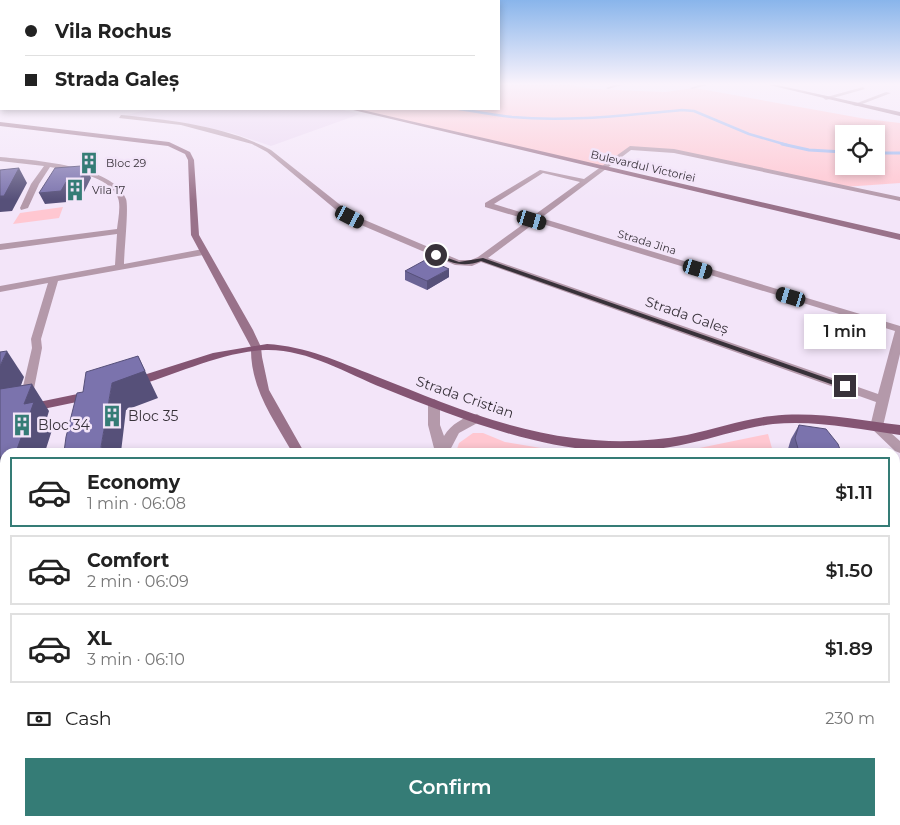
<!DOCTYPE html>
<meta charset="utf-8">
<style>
:root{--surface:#fff;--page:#f6f6f6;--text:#222;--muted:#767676;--line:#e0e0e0;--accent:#357c76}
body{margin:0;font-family:Montserrat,sans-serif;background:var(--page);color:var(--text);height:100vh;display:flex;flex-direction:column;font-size:19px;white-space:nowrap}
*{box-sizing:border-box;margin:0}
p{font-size:16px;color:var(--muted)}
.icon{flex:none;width:28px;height:28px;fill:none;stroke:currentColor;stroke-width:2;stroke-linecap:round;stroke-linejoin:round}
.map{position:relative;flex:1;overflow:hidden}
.panel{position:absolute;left:0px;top:448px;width:900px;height:378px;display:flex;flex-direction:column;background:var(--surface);border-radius:15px 15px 0 0;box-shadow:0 2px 8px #0003}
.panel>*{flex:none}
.hud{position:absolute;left:0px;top:0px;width:500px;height:110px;box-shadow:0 2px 8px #0003;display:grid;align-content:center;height:110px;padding:0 25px;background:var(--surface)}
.fabs{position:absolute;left:835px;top:125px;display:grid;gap:10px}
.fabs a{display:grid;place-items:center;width:50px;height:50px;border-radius:0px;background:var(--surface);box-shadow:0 2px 8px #0003;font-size:25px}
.end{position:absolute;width:22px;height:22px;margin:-11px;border:6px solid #38323a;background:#fff;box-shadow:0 0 0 2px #fff}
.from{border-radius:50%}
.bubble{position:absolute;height:35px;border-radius:0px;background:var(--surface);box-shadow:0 2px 8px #0003;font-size:16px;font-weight:600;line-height:35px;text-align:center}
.car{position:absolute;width:15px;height:30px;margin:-15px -8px;border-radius:6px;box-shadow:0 0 4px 1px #0007;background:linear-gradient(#222 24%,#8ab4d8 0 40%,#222 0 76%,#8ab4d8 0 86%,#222 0)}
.hud b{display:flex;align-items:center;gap:18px;height:48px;font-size:19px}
.hud b+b{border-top:1px solid var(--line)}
.hud i{width:12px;height:12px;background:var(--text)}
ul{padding:9px 0 0;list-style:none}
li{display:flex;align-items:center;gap:15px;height:70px;margin:0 10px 8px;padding:0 15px;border:2px solid var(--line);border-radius:0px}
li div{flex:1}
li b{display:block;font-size:19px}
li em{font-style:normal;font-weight:600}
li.active{border-color:var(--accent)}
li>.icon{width:45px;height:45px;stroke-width:1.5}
.pay{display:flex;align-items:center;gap:12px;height:55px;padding:0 25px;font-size:19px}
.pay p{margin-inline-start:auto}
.cta{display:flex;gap:10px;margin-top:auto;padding:10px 25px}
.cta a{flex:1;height:58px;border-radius:0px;background:var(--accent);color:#fff;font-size:20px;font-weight:600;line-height:58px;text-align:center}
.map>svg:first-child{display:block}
.built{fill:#ead7f2}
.green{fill:#ffc7d1;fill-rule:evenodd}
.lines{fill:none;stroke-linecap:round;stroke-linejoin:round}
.stream-far1{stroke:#9cb7f0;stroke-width:2.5}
.stream{stroke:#9cb7f0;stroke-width:3}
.street{fill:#b499aa;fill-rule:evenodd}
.secondary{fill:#99728a;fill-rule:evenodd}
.primary{fill:#845573;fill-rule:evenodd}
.wall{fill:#6a6395}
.shaded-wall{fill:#565079}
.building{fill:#7b73ad;stroke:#565079}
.route{fill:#38323a}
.labels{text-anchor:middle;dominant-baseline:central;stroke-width:5;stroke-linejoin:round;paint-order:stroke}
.far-poi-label{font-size:11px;fill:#38323a;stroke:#f3e5f9;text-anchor:start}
.far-street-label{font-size:11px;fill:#38323a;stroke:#f3e5f9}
.street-label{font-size:14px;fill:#38323a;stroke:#f3e5f9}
.poi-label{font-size:14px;fill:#38323a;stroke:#f3e5f9;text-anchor:start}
</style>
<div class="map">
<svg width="900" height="825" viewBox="0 0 900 825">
<rect width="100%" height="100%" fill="#f3e5f9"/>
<polygon class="built" points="150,109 339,109 360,114 271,146 232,133 194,125 123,116"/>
<g class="green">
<path d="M 499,85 L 571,85 L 592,89 L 665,92 L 695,88 L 866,119 L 900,123 L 900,183 L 844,187 L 674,151 L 630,148 L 602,168 L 352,109 L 499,109 ZM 844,134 L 876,134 L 876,166 L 844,166 Z"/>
<polygon points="63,207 59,218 13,224 20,213"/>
<polygon points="473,433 483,433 505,442 565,452 459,452 457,449 459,443"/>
<polygon points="768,434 773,452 680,452"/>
<polygon points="895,580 900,590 900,699 895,722"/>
</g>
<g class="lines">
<path class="stream-far1" d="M 459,109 C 477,112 495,115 512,117 C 569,122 626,115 682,110 L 694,111 L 749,134 L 787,145"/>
<g class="stream">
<polyline points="782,144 809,150 844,152"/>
<polyline points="876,153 900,153"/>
</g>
<g class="street">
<polygon points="614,85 622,85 608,89 606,88"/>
<polygon points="699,85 707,85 692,89 690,88"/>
<polygon points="863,87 865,89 826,100 823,98"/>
<polygon points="0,91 1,92 1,94 0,95"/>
<polygon points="886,92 891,93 857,106 852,105"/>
<path d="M 121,115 C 171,120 226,126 271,150 L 353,215 L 459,260 L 471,260 L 478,257 L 529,220 L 485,207 L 485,203 L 540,170 L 584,179 L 630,146 L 674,149 L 900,197 L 900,201 L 674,153 L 631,150 L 541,218 L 900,326 L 900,354 L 883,426 L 900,441 L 900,453 L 895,451 L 870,427 L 876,402 L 481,262 L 472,266 L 455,265 L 347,219 L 267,152 L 252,144 L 181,125 L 119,118 ZM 543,173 L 580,182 L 533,216 L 494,204 ZM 536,222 L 895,331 L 878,394 L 488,258 Z"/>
<path d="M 0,157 C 31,160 114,165 126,199 C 129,207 124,252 124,264 L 203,249 L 207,252 L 203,255 L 58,281 L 41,339 L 42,348 L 32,399 L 26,403 L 20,399 L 32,348 L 31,339 L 48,283 L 0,292 L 0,286 L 115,265 L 117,234 L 0,250 L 0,244 L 117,229 C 118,220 121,206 118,198 C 109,175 71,171 50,167 L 39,184 L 28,208 L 21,210 L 20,208 L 31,184 L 44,166 L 0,161 Z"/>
<path d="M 434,399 L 440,403 L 440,425 L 444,436 C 451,424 464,417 477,414 L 483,418 L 481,421 L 459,433 L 449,452 L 435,452 L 428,425 L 428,403 Z"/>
<rect x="95" y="820" width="22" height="5"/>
<polygon points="207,820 235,820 233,825 205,825"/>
<polygon points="838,820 865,820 867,825 840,825"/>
</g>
<g class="secondary">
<polygon points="769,85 777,85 900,112 900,116"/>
<polygon points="349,109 358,109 900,234 900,240"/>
<path d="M 0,122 L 169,142 L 190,152 L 194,160 L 199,235 L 253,330 L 261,347 L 262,357 L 269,390 L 304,452 L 292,452 C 273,418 250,388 251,347 L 191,235 L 188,160 L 185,154 L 168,146 L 0,126 Z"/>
<polygon points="492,820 515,820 517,825 494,825"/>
</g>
<g class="primary">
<path d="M 267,344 C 306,346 339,362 375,376 C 439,401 505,430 574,438 C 611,443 649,442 687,435 C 715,429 743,419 772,416 C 815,411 858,420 900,425 L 900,435 C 858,429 816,420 773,424 C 748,427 724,435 699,441 C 667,449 633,453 600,451 C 525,445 453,416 383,388 C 346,373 307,349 266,350 C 219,352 177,375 132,387 L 126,383 L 128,380 L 213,353 Z"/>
<polygon points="92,391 98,395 96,398 0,418 0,410"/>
</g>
</g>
<g class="wall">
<polygon points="405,271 449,277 427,290 405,280"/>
<polygon points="799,425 841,452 787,452 791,439"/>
<polygon points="419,820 491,820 494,825 421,825"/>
</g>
<g class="shaded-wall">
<polygon points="19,168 27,183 12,211 0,212 0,196"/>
<polygon points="87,168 91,178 84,192 72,193 67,202 45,204 39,193 66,182"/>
<polygon points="449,269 449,277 427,290 427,281"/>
<polygon points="7,351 24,377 14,405 0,408 0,366"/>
<polygon points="138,356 158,398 126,410 121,452 103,452 101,447 112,383"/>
<polygon points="32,384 49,411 46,421 52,430 45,452 16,452 24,404"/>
<polygon points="5,456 5,488 0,489 0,457"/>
<polygon points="5,739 5,775 0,774 0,741"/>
<rect x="47" y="820" width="29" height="5"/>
<polygon points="379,820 405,820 398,825 372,825"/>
</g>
<g class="building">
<polygon points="81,166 87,168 79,181 66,182 61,191 39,193 55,168"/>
<polygon points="19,168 4,196 0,196 0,170"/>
<polygon points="427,259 449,269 427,281 405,271"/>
<polygon points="7,351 0,366 0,352"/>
<polygon points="138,356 145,371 112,383 101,447 103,452 64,452 66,437 77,393 83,392 86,372"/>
<polygon points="32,384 24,404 34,402 16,452 5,452 5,456 0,457 0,389"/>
<polygon points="799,425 826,429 838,444 841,452 799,452 795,438"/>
<polygon points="5,476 5,739 0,741 0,478"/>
<polygon points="5,772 5,820 47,820 47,825 0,825 0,774"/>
<polygon points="259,820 379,820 372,825 251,825"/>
<polygon points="424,820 491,820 494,825 427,825"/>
</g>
<linearGradient id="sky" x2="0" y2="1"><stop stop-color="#89b5eb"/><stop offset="0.42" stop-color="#faf3fc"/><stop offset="1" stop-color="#faf3fc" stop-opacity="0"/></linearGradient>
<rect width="900" height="200" fill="url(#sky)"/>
<path class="route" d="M 434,253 L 459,262 L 483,258 L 849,386 L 842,388 L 481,261 C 463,268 450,262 434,256 Z"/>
<defs>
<g id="building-bare" transform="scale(1.725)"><path d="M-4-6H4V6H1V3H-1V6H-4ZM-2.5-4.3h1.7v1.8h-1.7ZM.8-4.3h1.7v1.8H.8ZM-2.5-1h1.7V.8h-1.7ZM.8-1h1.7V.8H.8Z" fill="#357c76" stroke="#f3e5f9" stroke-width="2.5" paint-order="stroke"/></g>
</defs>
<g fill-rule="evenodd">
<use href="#building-bare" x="89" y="163"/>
<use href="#building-bare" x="75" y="190"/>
<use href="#building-bare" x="112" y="416"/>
<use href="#building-bare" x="22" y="425"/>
</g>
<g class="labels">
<g class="far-poi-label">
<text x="106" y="163">Bloc 29</text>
<text x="92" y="190">Vila 17</text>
</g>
<g class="far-street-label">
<text transform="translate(643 166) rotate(13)">Bulevardul Victoriei</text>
<text transform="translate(647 242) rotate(17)">Strada Jina</text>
</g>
<g class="street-label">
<text transform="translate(687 315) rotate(19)">Strada Galeș</text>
<text transform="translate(465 397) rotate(19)">Strada Cristian</text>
</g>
<g class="poi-label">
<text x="128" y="416">Bloc 35</text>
<text x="38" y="425">Bloc 34</text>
</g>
</g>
</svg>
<div class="fabs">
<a><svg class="icon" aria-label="locate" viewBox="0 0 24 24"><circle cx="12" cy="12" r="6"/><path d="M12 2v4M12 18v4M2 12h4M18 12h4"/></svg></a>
</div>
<i class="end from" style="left:436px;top:255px"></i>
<i class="end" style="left:845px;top:386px"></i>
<div class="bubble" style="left:804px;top:314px;width:82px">1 min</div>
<i class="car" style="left:350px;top:217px;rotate:117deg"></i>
<i class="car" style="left:532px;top:220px;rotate:107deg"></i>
<i class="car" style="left:698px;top:269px;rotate:107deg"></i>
<i class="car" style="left:791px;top:297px;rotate:287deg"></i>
<div class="hud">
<b><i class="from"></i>Vila Rochus</b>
<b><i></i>Strada Galeș</b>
</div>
<section class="panel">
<ul>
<li class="active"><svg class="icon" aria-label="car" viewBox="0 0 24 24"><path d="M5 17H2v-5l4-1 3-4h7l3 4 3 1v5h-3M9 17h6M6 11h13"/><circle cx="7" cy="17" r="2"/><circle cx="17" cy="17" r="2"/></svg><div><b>Economy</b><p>1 min · 06:08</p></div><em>$1.11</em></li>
<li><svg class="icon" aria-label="car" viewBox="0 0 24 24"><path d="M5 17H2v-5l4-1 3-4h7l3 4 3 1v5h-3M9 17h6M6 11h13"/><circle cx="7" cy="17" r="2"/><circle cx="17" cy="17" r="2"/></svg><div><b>Comfort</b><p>2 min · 06:09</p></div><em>$1.50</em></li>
<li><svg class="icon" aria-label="car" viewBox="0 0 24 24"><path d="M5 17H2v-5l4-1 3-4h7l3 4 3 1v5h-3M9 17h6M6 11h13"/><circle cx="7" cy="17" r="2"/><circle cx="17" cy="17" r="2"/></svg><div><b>XL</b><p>3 min · 06:10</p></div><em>$1.89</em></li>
</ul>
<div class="pay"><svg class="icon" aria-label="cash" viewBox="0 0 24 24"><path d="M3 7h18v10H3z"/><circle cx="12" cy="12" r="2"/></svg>Cash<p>230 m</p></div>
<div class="cta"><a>Confirm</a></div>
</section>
</div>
